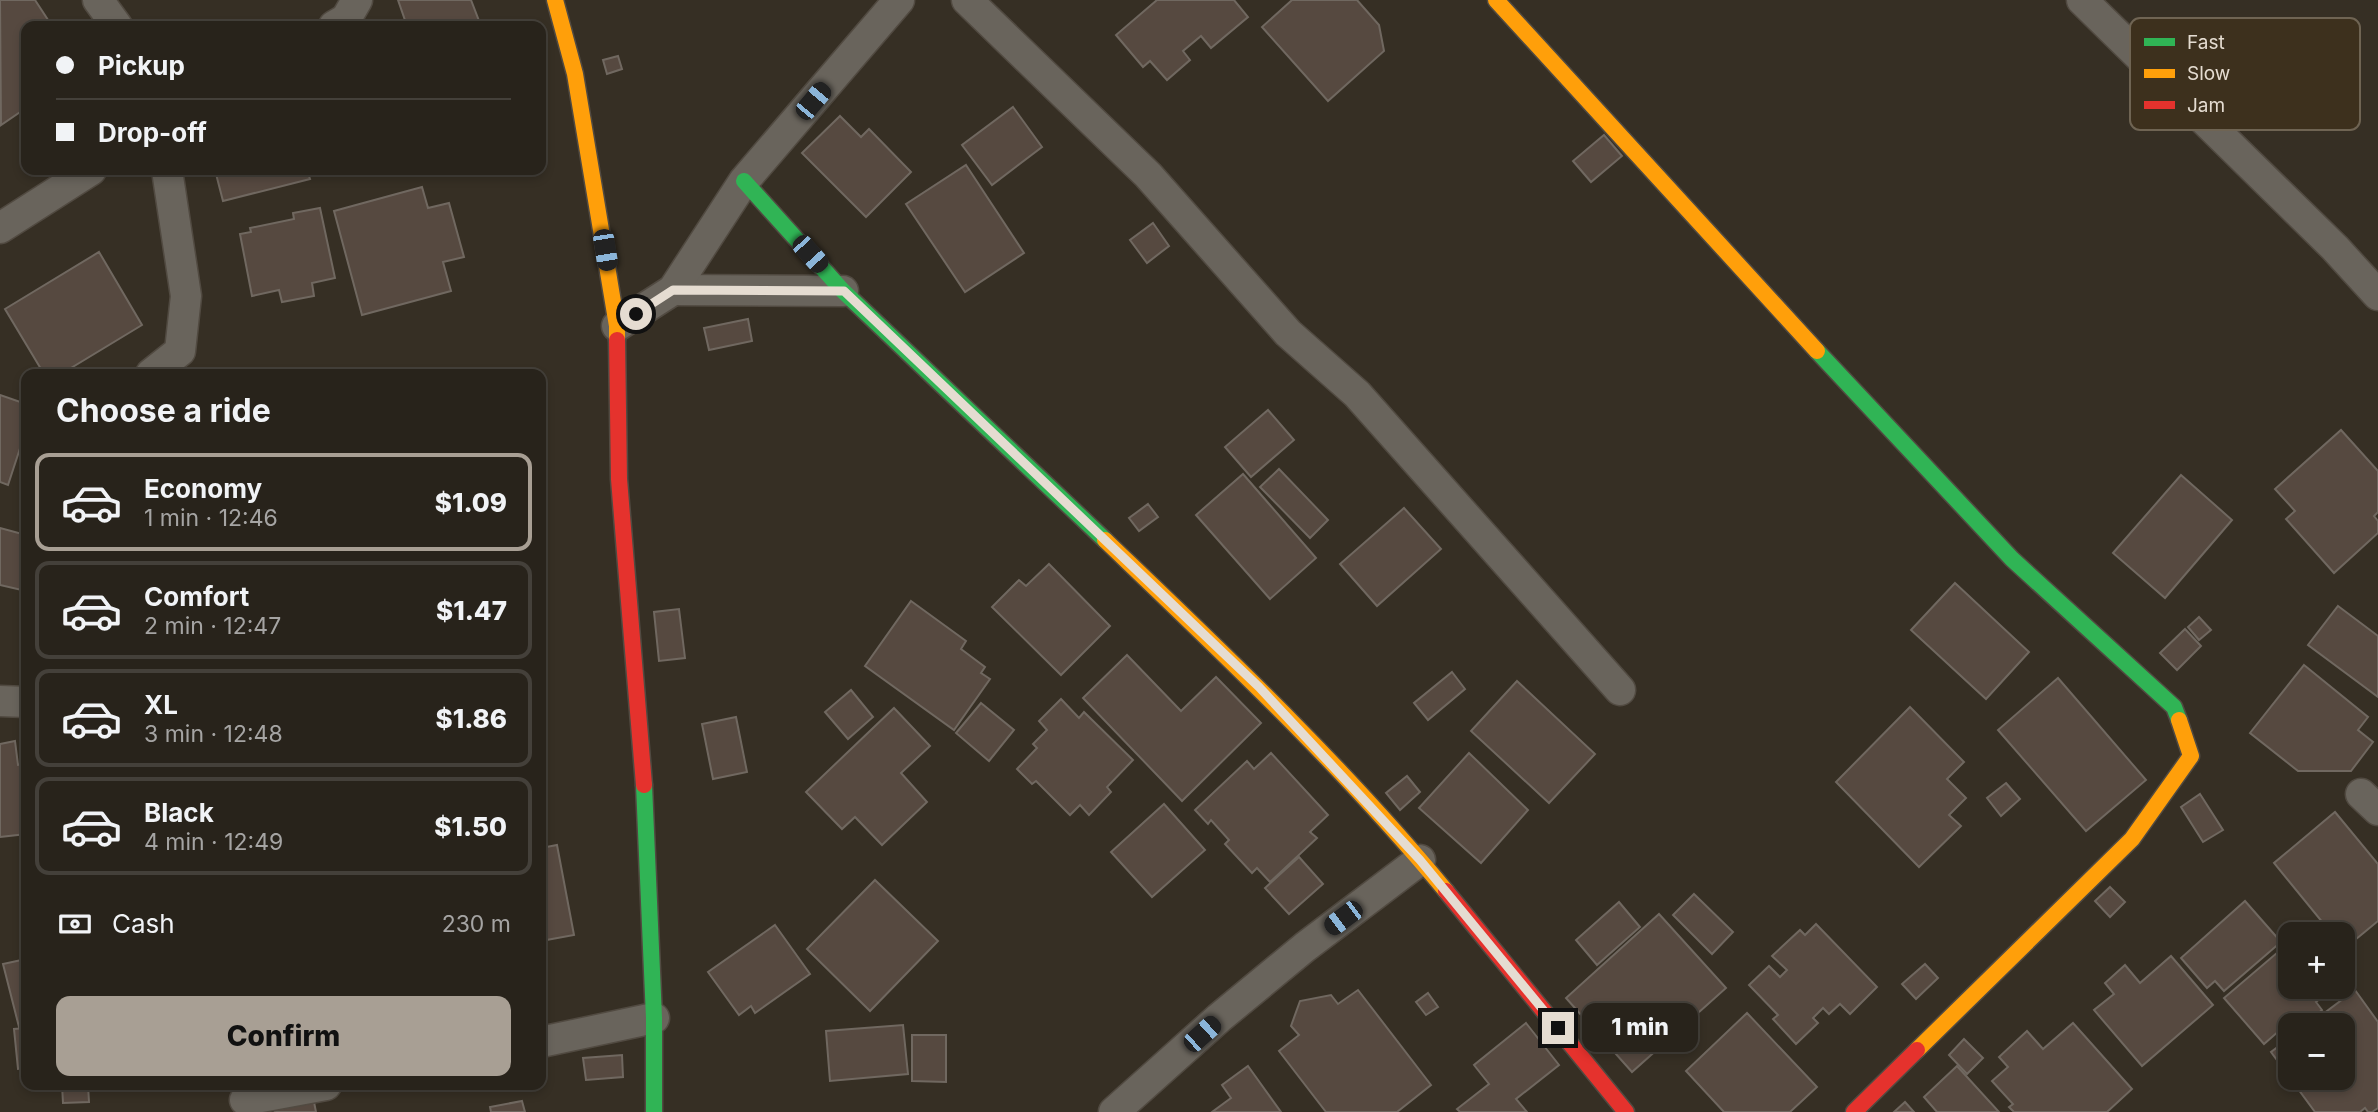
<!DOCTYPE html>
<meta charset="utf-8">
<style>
:root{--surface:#28231b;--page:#302b24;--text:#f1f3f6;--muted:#a5a4a3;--line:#44403a;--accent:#a89f94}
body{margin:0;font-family:Inter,sans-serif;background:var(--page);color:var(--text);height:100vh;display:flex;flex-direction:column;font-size:26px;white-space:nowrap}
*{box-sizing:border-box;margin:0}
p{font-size:23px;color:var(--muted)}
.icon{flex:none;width:38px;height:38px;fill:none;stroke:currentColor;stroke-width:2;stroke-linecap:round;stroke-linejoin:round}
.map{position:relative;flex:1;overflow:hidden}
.panel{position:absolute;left:21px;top:369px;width:525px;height:721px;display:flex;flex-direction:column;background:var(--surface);border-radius:14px;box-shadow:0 4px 10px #0003,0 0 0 2px var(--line)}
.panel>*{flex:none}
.banner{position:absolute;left:21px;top:21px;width:525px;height:154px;border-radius:14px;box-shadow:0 4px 10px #0003,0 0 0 2px var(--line);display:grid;align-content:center;height:154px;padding:0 35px;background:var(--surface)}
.buttons{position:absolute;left:2278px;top:922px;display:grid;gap:14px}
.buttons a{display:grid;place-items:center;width:77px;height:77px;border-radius:14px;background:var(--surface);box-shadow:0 4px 10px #0003,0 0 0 2px var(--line);font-size:35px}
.end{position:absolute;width:32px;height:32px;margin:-16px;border:9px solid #e5dcd1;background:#111;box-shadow:0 0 0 4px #111}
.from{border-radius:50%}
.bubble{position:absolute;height:49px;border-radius:14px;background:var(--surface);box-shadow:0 4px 10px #0003,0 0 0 2px var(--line);font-size:23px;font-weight:800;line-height:49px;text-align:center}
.car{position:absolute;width:21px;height:42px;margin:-21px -10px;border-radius:9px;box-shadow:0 0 5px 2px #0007;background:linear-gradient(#222 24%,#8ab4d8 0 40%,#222 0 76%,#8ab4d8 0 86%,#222 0)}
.banner b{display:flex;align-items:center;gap:24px;height:66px;font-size:26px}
.banner b+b{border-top:2px solid var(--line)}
.banner i{width:18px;height:18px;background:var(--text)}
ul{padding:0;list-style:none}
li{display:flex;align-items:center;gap:21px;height:98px;margin:0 14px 10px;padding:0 21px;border:4px solid var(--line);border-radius:14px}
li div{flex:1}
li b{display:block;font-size:26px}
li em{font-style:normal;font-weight:800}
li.active{border-color:var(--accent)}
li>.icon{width:63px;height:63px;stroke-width:1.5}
h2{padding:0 35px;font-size:32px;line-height:84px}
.pay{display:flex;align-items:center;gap:18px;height:77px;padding:0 35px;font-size:26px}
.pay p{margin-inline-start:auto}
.button{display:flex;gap:14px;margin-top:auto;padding:14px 35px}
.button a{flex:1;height:80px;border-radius:14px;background:var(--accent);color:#111;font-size:28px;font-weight:800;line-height:80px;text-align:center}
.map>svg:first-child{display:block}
.building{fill:#564940;stroke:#706860;stroke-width:2}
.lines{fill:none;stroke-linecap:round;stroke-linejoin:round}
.street-casing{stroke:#514a41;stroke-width:33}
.fast-casing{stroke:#514a41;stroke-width:19}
.slow-casing{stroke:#514a41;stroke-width:19}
.jam-casing{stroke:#514a41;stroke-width:19}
.street{stroke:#69645c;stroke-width:30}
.fast{stroke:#30b455;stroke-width:16}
.slow{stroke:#ff9f0a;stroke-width:16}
.jam{stroke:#e5322d;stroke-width:16}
.route{stroke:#e5dcd1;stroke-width:9}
.key{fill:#3d301d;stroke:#6f6453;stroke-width:2}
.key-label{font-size:19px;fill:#e5dcd1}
</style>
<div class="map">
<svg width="2378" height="1112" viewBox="0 0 2378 1112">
<rect width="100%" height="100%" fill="#362f24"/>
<g class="building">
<polygon points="0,0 35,0 52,26 26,26 26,108 1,125"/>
<polygon points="398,0 471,0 481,26 407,26"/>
<polygon points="1157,0 1234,0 1248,17 1211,48 1201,36 1183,51 1190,60 1167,80 1150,61 1143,67 1116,35"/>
<polygon points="1292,0 1357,0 1379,25 1384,51 1328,101 1262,27"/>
<polygon points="618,56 622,69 607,74 603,60"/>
<polygon points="1013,107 1042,147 992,185 962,145"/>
<polygon points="840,116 861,137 869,129 911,172 866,217 802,153"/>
<polygon points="1604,135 1622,156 1591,182 1573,161"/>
<polygon points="966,165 1024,253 965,292 906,204"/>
<polygon points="215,170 307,170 310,179 223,201"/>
<polygon points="422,187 428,208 449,203 464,257 443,262 451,291 362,315 334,211"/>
<polygon points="320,208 335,278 312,283 314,296 282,302 279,290 252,296 240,234 251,232 250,228 294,219 293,213"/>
<polygon points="1153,223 1169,246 1147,263 1130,240"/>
<polygon points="99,252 142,325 61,374 44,374 5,309"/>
<polygon points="748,319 752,341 709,350 704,328"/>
<polygon points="478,370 479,374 429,374"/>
<polygon points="0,395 26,404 26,430 8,485 0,482"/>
<polygon points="1268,410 1294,440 1251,477 1225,447"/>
<polygon points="2341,430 2378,471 2378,512 2374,516 2378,521 2378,533 2334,573 2286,519 2295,511 2275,489"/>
<polygon points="1279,469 1328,520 1310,538 1260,487"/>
<polygon points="1243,474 1316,558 1270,599 1196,515"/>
<polygon points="2181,475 2232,520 2165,598 2113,553"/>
<polygon points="1148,504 1158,517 1139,531 1129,518"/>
<polygon points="1404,508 1441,549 1377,606 1340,564"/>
<polygon points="0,528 26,535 26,591 0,585"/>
<polygon points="1049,564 1110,626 1061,675 992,607 1019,580 1026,586"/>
<polygon points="1955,583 2029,652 1986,699 1911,630"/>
<polygon points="911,601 966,641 961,649 985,667 981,673 990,679 954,730 865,666"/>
<polygon points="2338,606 2378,636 2378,697 2308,645"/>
<polygon points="679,609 685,658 659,661 654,612"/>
<polygon points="2199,617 2211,630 2199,640 2188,627"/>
<polygon points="2185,629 2201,646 2177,670 2160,653"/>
<polygon points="1127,655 1181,711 1216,677 1261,723 1182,801 1083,698"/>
<polygon points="2304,665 2368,717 2358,730 2373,742 2351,771 2298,771 2250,733"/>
<polygon points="1452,672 1465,689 1428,720 1414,703"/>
<polygon points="2058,678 2146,780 2086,831 1998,730"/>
<polygon points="1517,681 1595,754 1549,803 1471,731"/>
<polygon points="851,690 873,717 848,739 825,712"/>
<polygon points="1061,699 1079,718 1084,712 1133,760 1107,787 1111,792 1089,815 1080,805 1070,815 1036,781 1032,784 1017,769 1037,748 1033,744 1047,730 1039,721"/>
<polygon points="981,703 1014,730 989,761 956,733"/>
<polygon points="1910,707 1964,762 1947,779 1966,798 1949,815 1961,826 1919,867 1836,782"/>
<polygon points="894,708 930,746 901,773 927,802 882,845 855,817 842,829 806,792"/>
<polygon points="736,717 747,772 713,779 702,724"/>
<polygon points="15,741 18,765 26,764 26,834 0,837 0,744"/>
<polygon points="1271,753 1328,815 1310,832 1317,838 1270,882 1257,868 1252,873 1225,844 1229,840 1211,820 1208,824 1195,810 1247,761 1254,769"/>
<polygon points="1469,753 1528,810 1481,863 1419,808"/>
<polygon points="1407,776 1420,792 1400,810 1386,793"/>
<polygon points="2006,783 2020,799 2001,816 1987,798"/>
<polygon points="2200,794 2223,830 2203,842 2181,807"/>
<polygon points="1164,804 1205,850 1152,897 1111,852"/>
<polygon points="2335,812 2378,864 2378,921 2344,949 2343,934 2332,934 2274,863"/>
<polygon points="557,845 574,935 541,941 541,848"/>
<polygon points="1299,857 1323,884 1289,914 1265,888"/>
<polygon points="875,880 938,941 870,1011 807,949"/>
<polygon points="2110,887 2125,902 2110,917 2095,901"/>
<polygon points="1694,894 1733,932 1712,954 1673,915"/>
<polygon points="2245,901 2281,942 2224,991 2215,981 2207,988 2181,958"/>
<polygon points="1619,902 1640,927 1597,965 1576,940"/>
<polygon points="1659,914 1726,988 1632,1072 1566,998"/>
<polygon points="1816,924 1877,987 1850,1014 1840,1004 1829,1014 1823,1008 1813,1018 1818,1023 1796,1044 1773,1019 1778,1015 1749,985 1769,966 1780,977 1787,970 1772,956 1800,930 1805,935"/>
<polygon points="2310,924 2320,934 2298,934"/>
<polygon points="775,925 810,974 755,1013 751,1006 739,1015 708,972"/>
<polygon points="2291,941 2291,987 2334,987 2316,1002 2322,1010 2304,1025 2296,1016 2264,1044 2224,998"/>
<polygon points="2171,956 2213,1005 2142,1066 2094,1010 2114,994 2105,983 2125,965 2140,983"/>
<polygon points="26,959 26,1025 19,1027 3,964"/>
<polygon points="1925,964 1938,978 1916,999 1902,984"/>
<polygon points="1358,990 1431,1085 1397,1112 1326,1112 1279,1051 1299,1035 1291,1026 1300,1001 1331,995 1338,1004"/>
<polygon points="2355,990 2378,1022 2378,1108 2372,1112 2368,1112 2365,1108 2360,1112 2315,1112 2271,1052 2291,1037 2291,1078 2343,1078 2343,1026 2307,1026"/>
<polygon points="1428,993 1438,1007 1426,1015 1416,1002"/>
<polygon points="1747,1013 1817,1087 1790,1112 1724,1112 1686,1071"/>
<polygon points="1526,1023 1559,1065 1516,1099 1527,1112 1460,1112 1457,1109 1489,1084 1474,1065"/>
<polygon points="2073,1023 2132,1089 2107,1112 2014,1112 2009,1107 2013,1104 1992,1081 2008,1067 1999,1057 2027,1031 2043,1049"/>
<polygon points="903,1025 908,1074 830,1081 826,1031"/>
<polygon points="26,1028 26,1068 18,1069 14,1029"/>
<polygon points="912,1035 946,1035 946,1082 912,1081"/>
<polygon points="1964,1039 1983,1058 1967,1074 1949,1055"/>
<polygon points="622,1055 623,1077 586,1080 583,1058"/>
<polygon points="1248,1066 1281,1112 1212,1112 1231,1098 1222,1085"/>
<polygon points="1957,1066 1999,1112 1937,1112 1924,1097"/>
<polygon points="62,1085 88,1085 89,1102 63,1103"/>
<polygon points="522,1101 525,1112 491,1112 490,1107"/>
<polygon points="314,1102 316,1112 275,1112 274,1110"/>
<polygon points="1905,1102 1914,1112 1894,1112"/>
</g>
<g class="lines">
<g class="street-casing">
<g id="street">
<polyline points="98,0 117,26"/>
<polyline points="967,0 1148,175 1288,333 1357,394 1620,690"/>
<polyline points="2082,0 2335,248 2378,295"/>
<polyline points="334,26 346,19 357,0"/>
<polyline points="0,228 91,170"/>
<polyline points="673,290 843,291"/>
<polyline points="617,326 673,290 744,181 899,0"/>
<polyline points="151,374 180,351 186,296 167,170"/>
<polyline points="0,701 26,702"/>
<polyline points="2361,794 2378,810"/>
<polyline points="541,1042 654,1018"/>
<polyline points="245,1100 326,1085"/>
<polyline points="1114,1112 1219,1018 1305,947 1420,860"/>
</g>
</g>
<g class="fast-casing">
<g id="fast">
<polyline points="744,181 843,291 1105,540"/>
<polyline points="1817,351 2012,559 2174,707 2179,720"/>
<polyline points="644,785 654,1018 654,1112"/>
</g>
</g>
<g class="slow-casing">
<g id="slow">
<polyline points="555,0 575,74 617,326 617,340"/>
<polyline points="1496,0 1817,351"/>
<path d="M 1105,540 C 1223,653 1342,765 1446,891"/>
<polyline points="1917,1050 2132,839 2191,756 2179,720"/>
</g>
</g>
<g class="jam-casing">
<g id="jam">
<polyline points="617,340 619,479 644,785"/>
<polyline points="1446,891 1626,1112"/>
<polyline points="1854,1112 1917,1050"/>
</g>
</g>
<use href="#street" class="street"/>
<use href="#fast" class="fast"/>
<use href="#slow" class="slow"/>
<use href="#jam" class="jam"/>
</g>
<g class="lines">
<polyline class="route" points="636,314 673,290 844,291 1259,687 1420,860 1558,1028"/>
</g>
<rect x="2130" y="18" width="230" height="112" rx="10" class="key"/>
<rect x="2144" y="38" width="31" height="8" fill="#30b455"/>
<rect x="2144" y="69" width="31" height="9" fill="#ff9f0a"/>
<rect x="2144" y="101" width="31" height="8" fill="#e5322d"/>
<g class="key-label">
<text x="2187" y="49">Fast</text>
<text x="2187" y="80">Slow</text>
<text x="2187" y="112">Jam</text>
</g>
</svg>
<div class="buttons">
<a>+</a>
<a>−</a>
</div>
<i class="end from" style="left:636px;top:314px"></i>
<i class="end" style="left:1558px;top:1028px"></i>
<div class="bubble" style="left:1582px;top:1003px;width:116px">1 min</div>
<i class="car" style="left:813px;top:101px;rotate:40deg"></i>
<i class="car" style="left:605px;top:250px;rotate:171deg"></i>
<i class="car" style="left:810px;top:254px;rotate:138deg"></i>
<i class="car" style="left:1343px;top:918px;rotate:233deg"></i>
<i class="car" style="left:1202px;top:1034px;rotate:48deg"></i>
<div class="banner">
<b><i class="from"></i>Pickup</b>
<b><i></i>Drop-off</b>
</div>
<section class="panel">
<h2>Choose a ride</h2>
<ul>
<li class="active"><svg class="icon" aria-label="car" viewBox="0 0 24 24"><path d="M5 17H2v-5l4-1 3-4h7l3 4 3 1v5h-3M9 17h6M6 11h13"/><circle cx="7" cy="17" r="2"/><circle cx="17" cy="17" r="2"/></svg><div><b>Economy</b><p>1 min · 12:46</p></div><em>$1.09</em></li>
<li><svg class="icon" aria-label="car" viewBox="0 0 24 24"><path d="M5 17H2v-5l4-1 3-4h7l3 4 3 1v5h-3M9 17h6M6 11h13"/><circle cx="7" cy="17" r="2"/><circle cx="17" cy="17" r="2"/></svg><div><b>Comfort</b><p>2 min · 12:47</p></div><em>$1.47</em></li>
<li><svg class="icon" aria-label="car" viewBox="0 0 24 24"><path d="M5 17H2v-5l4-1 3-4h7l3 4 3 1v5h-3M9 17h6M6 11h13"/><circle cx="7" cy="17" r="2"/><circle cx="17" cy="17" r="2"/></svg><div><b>XL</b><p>3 min · 12:48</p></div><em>$1.86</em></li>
<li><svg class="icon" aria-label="car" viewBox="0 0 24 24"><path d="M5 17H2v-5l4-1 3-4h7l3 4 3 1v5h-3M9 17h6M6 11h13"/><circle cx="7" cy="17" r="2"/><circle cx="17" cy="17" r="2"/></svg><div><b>Black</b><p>4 min · 12:49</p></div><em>$1.50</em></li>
</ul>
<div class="pay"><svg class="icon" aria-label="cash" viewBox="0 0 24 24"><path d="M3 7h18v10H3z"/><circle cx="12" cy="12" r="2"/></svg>Cash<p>230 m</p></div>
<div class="button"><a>Confirm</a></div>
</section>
</div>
